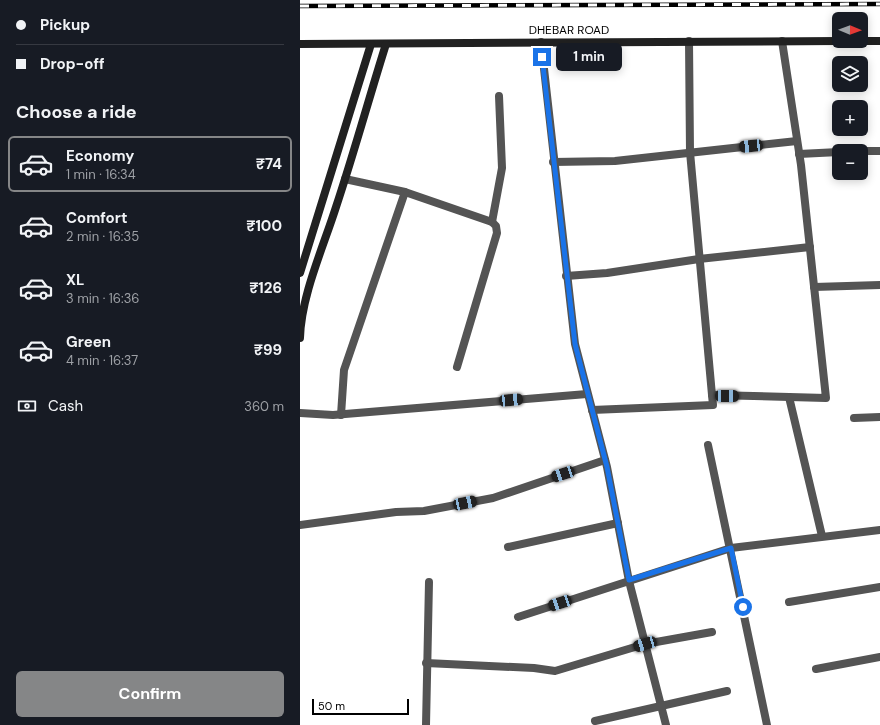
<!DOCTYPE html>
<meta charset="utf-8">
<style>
:root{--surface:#171b24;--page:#20242c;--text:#f1f3f6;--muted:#9ea1a6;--line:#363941;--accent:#858687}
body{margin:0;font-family:"DM Sans",sans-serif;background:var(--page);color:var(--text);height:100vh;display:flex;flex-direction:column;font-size:15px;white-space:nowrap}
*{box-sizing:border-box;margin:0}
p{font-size:13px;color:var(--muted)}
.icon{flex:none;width:22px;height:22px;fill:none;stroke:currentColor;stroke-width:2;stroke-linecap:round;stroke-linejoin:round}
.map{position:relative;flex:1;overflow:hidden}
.panel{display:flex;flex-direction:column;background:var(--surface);width:300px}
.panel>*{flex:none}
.top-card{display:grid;align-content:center;height:88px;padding:0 16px;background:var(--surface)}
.needle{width:26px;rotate:91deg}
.controls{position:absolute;left:532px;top:12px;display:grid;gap:8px}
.controls a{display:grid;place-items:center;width:36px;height:36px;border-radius:6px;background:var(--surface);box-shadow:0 2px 10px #0003;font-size:20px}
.scale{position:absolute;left:12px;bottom:10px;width:97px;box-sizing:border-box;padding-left:4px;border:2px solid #000;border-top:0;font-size:11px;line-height:14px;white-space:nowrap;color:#000;-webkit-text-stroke:3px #fff;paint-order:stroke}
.end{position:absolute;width:18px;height:18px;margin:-9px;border:5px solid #1a73e8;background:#fff;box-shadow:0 0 0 2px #fff}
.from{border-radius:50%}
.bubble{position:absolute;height:28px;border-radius:6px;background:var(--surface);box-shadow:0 2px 10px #0003;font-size:13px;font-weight:700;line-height:28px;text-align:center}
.car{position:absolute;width:12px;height:24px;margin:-12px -6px;border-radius:5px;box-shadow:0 0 3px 1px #0007;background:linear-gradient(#222 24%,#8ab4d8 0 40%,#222 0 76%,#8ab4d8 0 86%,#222 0)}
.top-card b{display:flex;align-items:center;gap:14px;height:38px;font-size:15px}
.top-card b+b{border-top:1px solid var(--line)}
.top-card i{width:10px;height:10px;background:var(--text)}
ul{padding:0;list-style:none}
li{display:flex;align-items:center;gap:12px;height:56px;margin:0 8px 6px;padding:0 8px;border:2px solid transparent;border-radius:6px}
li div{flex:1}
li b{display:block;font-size:15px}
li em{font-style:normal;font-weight:700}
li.active{border-color:var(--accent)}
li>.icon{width:36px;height:36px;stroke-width:1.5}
h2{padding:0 16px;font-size:18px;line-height:48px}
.pay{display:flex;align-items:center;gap:10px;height:44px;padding:0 16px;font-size:15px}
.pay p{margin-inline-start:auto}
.primary-button{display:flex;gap:8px;margin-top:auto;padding:8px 16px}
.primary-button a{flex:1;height:46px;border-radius:6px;background:var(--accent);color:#fff;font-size:16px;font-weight:700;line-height:46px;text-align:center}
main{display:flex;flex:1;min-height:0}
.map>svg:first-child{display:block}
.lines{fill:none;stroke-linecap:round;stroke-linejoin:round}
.street{stroke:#545454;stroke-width:8}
.secondary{stroke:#212121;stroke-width:8}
.rail-casing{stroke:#000;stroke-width:4.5}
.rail{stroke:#fff;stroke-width:3;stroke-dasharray:9;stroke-linecap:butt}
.route{stroke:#1a73e8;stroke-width:5}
.labels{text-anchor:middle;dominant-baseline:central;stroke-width:4;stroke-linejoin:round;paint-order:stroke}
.street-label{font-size:12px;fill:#000;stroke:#fff}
</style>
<main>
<section class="panel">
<div class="top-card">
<b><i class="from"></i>Pickup</b>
<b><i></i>Drop-off</b>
</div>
<h2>Choose a ride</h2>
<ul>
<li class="active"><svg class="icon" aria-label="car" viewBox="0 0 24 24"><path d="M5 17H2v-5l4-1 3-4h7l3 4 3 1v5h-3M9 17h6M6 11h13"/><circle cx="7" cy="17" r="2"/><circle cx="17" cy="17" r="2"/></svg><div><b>Economy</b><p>1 min · 16:34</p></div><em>₹74</em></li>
<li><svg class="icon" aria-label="car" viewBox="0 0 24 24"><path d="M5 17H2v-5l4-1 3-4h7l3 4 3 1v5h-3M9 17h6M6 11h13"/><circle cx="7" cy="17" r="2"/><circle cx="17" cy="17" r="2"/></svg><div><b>Comfort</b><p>2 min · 16:35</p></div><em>₹100</em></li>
<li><svg class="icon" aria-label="car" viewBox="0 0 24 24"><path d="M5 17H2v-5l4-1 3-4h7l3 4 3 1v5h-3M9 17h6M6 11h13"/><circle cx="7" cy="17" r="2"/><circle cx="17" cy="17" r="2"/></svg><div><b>XL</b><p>3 min · 16:36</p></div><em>₹126</em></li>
<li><svg class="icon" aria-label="car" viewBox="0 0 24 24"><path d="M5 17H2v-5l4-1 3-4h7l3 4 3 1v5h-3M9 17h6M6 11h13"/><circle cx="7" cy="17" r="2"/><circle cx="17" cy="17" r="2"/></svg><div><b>Green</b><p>4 min · 16:37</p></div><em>₹99</em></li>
</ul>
<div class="pay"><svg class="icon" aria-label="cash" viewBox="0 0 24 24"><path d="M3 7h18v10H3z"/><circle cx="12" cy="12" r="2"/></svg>Cash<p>360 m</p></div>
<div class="primary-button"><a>Confirm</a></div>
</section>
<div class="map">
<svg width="580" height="725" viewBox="0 0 580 725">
<rect width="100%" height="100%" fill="#fff"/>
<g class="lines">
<g class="street">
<polyline points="389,41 390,152 412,395"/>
<polyline points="241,42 275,344 307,467 329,581 366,725"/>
<polyline points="561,151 580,151"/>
<polyline points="499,154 539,152"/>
<polyline points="253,162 315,161 497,141"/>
<polyline points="45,179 105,192 192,222 196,226 197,233 157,367"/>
<polyline points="192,222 202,168 199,96"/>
<polyline points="266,276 307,273 399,259 510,247"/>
<polyline points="514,287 580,285"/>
<polyline points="489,397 522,536"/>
<polyline points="292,410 413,405 412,395 526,398 501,165 482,41"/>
<polyline points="0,413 33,415 287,394"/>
<polyline points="41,415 44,370 105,192"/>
<polyline points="554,418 580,417"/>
<polyline points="408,445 467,725"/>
<polyline points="0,525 96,512 124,511 193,498 305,460"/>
<polyline points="208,547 318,523"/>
<polyline points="489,602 580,587"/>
<polyline points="218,617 431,548 580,530"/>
<polyline points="126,663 234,668 255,671 345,644 412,632"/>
<polyline points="516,669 580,657"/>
<polyline points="295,721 427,691"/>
<polyline points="126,725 129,582"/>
</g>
<g class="secondary">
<polyline points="561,41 580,41"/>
<polyline points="0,44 539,41"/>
<polyline points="0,273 71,44"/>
<path d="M 0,338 C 1,296 23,248 36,207 C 54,153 69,98 86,44"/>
</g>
<g class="rail-casing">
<polyline id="rail" points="0,6 580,4"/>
</g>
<use href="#rail" class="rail"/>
</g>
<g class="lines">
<polyline class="route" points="242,57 275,344 307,467 329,580 431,548 443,607"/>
</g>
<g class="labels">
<g class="street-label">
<text x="269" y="30">DHEBAR ROAD</text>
</g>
</g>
</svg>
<div class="controls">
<a><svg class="needle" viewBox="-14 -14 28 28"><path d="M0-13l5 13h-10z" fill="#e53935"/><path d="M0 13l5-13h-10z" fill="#9ea1a6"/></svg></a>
<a><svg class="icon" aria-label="layers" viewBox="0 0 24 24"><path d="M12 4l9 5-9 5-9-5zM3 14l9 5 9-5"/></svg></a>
<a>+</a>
<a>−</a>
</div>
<div class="scale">50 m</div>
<i class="end from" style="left:443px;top:607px"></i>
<i class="end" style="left:242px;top:57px"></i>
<div class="bubble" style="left:256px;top:43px;width:66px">1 min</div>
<i class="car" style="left:451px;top:146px;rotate:264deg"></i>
<i class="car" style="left:427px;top:396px;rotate:91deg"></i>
<i class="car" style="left:211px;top:400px;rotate:85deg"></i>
<i class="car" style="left:263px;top:474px;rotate:252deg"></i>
<i class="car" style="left:165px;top:503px;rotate:78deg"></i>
<i class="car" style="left:260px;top:603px;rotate:252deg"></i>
<i class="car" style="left:345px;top:644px;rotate:254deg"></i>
</div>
</main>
